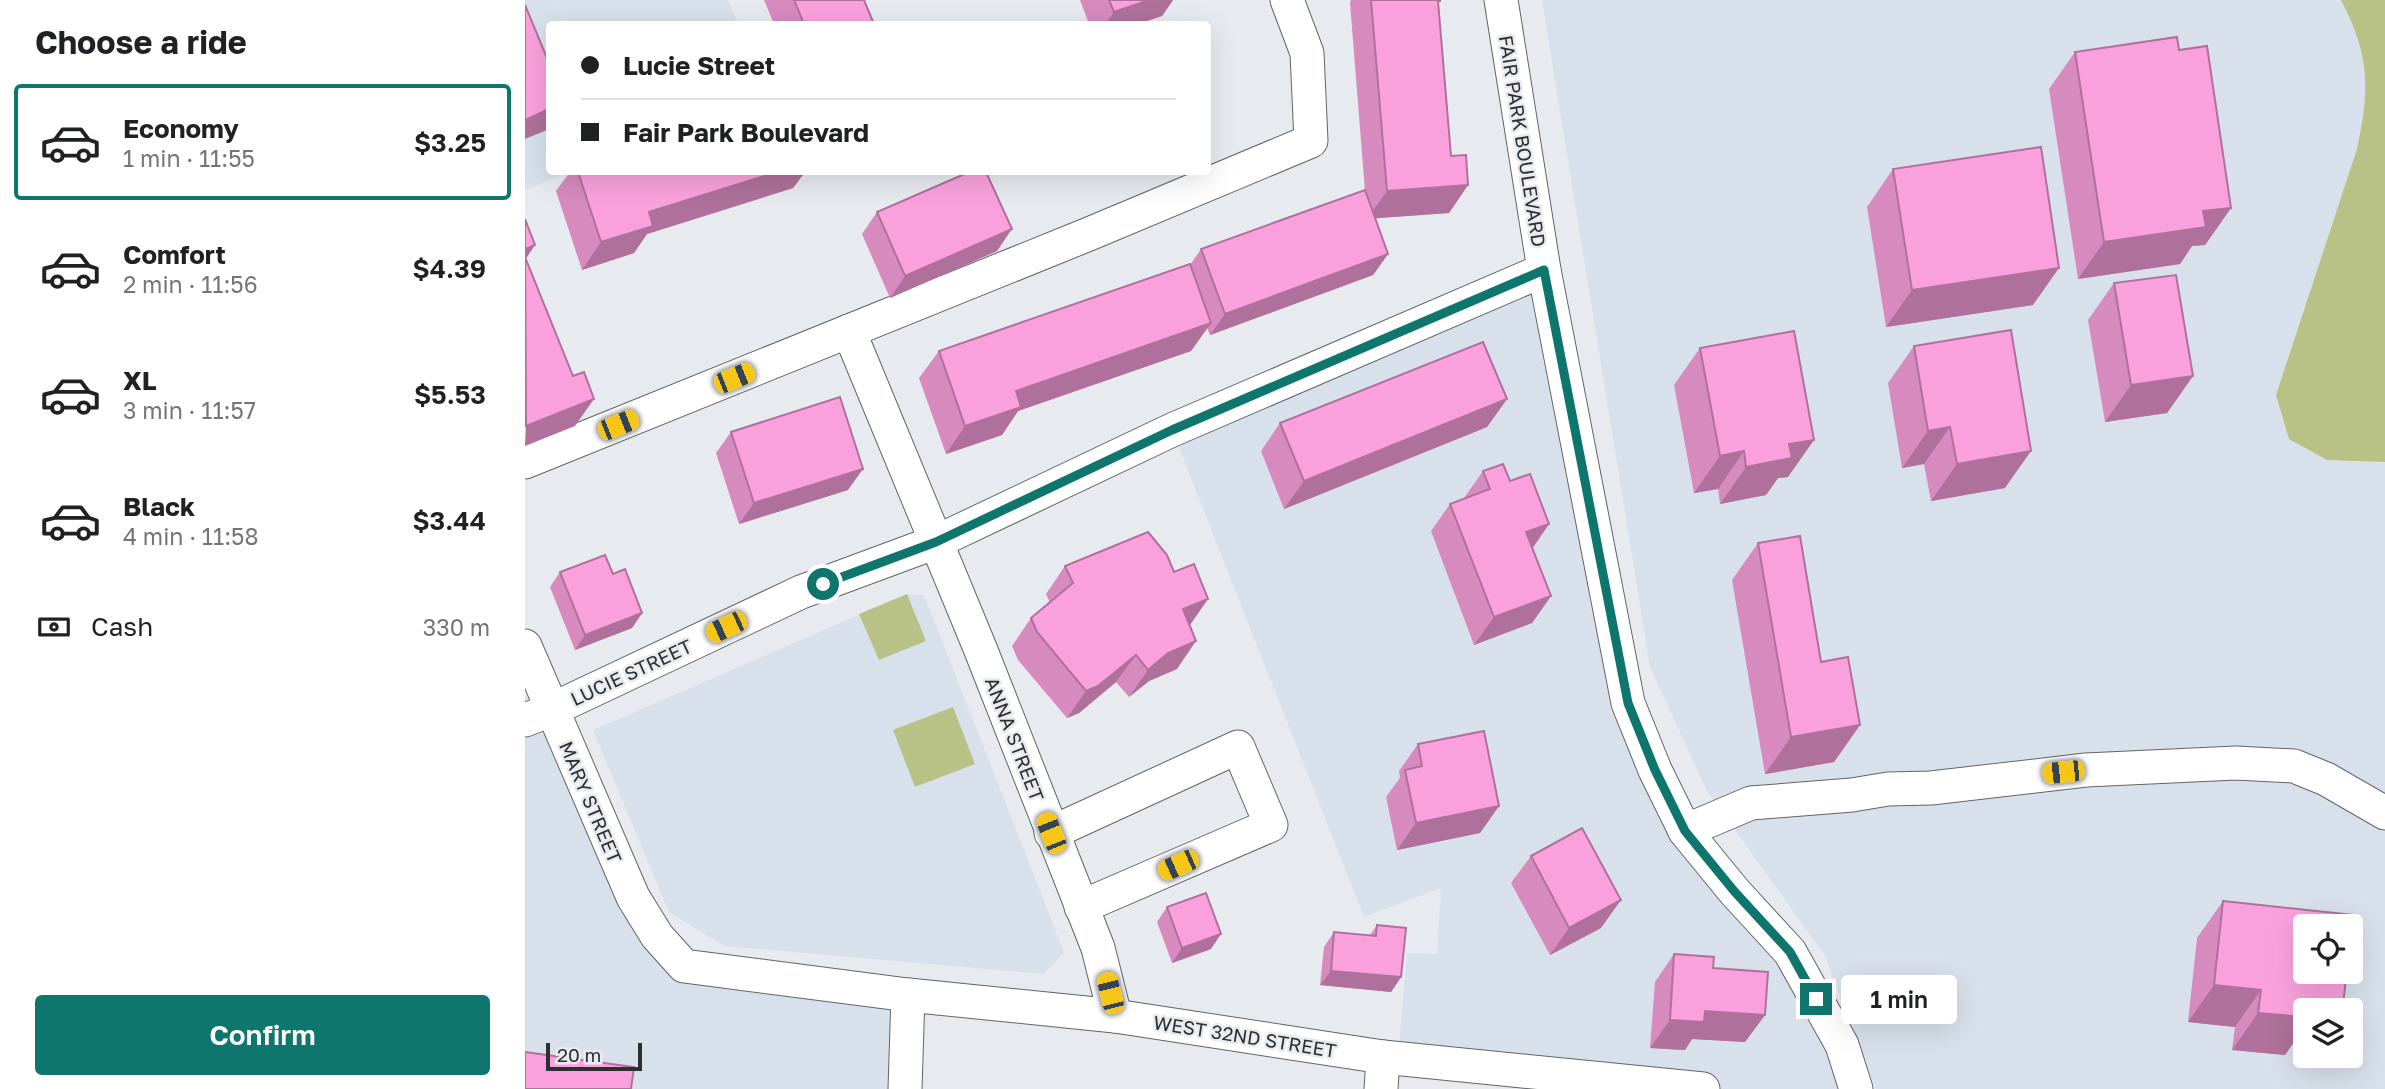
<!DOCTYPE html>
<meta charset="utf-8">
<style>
:root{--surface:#fff;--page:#f2f2f2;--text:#202124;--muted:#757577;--line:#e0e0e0;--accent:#0f766e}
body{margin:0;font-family:"Golos Text",sans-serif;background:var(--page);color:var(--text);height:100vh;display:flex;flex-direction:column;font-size:26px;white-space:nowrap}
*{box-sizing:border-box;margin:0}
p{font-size:23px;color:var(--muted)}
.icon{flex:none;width:38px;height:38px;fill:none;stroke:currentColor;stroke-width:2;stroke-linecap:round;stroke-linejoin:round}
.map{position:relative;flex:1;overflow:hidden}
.drawer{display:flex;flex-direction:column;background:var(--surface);width:525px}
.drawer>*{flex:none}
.banner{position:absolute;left:21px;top:21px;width:665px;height:154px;border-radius:7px;box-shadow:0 7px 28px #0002;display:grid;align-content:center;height:154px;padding:0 35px;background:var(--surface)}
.fabs{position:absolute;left:1768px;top:914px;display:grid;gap:14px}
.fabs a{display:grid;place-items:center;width:70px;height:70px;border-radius:7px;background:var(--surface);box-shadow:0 7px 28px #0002;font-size:35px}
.scale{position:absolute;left:21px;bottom:18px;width:96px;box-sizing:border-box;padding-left:7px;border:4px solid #2d2e30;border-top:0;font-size:19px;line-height:24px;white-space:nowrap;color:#2d2e30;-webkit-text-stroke:5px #e7ebef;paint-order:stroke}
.end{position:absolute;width:32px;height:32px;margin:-16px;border:9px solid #0f766e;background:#fff;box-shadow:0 0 0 4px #fff}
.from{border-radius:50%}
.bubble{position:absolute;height:49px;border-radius:7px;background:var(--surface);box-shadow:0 7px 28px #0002;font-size:23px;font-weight:600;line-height:49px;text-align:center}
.car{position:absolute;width:21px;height:42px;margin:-21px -10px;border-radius:9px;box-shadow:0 0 5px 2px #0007;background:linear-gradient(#f5c518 24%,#345 0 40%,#f5c518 0 76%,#345 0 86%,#f5c518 0)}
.banner b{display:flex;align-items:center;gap:24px;height:66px;font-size:26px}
.banner b+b{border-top:2px solid var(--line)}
.banner i{width:18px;height:18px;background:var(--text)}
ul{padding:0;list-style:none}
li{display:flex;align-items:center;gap:21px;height:116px;margin:0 14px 10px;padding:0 21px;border:4px solid transparent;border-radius:7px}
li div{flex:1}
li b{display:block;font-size:26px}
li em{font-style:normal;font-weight:600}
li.selected{border-color:var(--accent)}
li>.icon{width:63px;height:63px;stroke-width:1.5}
h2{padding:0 35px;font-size:32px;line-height:84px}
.pay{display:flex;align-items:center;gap:18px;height:77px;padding:0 35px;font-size:26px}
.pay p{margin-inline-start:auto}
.primary-button{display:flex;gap:14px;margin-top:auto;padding:14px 35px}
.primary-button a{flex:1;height:80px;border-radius:7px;background:var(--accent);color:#fff;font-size:28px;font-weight:600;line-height:80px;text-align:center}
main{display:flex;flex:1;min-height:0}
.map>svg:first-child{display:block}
.built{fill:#d8e1eb;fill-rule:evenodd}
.green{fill:#b9c286}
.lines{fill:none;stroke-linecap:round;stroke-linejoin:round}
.minor-casing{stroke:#616467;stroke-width:35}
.minor{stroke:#fff;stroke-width:33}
.wall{fill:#d78abe}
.shaded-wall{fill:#af719b}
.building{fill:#faa1dd;stroke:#af719b;stroke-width:2}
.route{stroke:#0f766e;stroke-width:9}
.labels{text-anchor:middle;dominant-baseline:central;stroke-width:5;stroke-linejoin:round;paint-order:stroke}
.street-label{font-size:19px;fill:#2d2e30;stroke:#e7ebef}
</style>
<main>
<section class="drawer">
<h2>Choose a ride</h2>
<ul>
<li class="selected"><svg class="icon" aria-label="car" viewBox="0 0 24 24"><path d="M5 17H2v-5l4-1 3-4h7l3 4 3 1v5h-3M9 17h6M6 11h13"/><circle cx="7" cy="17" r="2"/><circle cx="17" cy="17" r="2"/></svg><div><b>Economy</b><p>1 min · 11:55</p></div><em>$3.25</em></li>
<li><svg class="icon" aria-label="car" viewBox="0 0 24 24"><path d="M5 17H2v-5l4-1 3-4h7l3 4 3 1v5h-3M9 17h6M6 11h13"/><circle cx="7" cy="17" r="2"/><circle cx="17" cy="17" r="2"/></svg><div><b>Comfort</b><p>2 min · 11:56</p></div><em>$4.39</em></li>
<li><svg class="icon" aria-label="car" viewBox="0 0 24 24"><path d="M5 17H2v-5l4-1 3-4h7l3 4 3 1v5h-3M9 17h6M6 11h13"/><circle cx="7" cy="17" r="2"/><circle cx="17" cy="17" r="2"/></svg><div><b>XL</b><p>3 min · 11:57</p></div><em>$5.53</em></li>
<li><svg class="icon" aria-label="car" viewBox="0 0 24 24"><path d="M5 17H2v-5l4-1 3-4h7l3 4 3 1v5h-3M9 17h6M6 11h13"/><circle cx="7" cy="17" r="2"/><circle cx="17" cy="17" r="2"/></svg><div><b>Black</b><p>4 min · 11:58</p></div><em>$3.44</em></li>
</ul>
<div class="pay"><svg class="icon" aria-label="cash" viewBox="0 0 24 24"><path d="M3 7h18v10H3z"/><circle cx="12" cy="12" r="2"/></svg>Cash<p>330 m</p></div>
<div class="primary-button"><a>Confirm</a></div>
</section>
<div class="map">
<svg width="1860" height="1089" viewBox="0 0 1860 1089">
<rect width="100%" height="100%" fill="#e7ebef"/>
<g class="built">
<polygon points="0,0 203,0 213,24 24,24 24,172 44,172 0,190"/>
<path d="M 1017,0 L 1860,0 L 1860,1089 L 1351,1089 L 1300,956 L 1182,791 L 1125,667 ZM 1780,926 L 1825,926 L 1825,971 L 1780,971 ZM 1780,1010 L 1825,1010 L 1825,1055 L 1780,1055 Z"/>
<polygon points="1019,270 1103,703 1160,831 1265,952 1331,1089 1178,1089 873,1059 882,953 912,954 916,888 839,917 647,430"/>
<polygon points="382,594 399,595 539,952 519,974 199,946 144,912 68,730"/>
<polygon points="0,695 132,936 144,951 383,995 377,1089 0,1089"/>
</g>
<g class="green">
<path d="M 1816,0 L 1860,0 L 1860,462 L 1802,460 L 1764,439 L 1751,395 L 1832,149 C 1845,88 1845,56 1816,0 Z"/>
<polygon points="382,594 401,641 354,660 334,614"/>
<polygon points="428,707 450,764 390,787 368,730"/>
</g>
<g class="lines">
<g class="minor-casing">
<g id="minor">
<polyline points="976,0 1019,270 1103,703 1130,770 1160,831 1209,891 1265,952 1317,1045 1331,1089"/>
<polyline points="324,331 455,648 573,948 590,1016"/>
<polyline points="0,462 564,234 786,141 782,53 762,0"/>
<polyline points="0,646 108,897 132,936 159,966 383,995 590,1016 858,1057 1178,1089"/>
<polyline points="0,720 26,710 276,592 411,542 647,430 1019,270"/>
<polyline points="1160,831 1226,803 1327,795 1363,789 1406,788 1561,770 1711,763 1769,766 1801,779 1860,813"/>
<polyline points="526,833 713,747 746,825 556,907"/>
<polyline points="380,1089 383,995"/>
<polyline points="856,1089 858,1057"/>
</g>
</g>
<use href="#minor" class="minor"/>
</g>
<g class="wall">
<polygon points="239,0 339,0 349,24 249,24"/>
<polygon points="555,0 648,0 637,16 613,24 564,24"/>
<polygon points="826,0 915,0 913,4 926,156 943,185 924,213 850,218 863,254 848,275 685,335 682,328 666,351 493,411 477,435 421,454 394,378 414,351 665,265 676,249 840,191 825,3"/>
<polygon points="1654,50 1706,208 1680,245 1667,246 1655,264 1553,279 1524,89 1550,52"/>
<polygon points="1368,169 1508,305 1361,327 1342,207"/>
<polygon points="45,172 280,172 268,188 122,234 109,253 57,270 31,191"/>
<polygon points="352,212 472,251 365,298 337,234"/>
<polygon points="1589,283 1668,376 1642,413 1580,422 1563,320"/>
<polygon points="1389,346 1480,488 1406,501 1399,464 1377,468 1363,383"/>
<polygon points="1175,348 1263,477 1253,478 1241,495 1195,504 1193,489 1169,493 1149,385"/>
<polygon points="982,399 962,427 759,509 736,451 755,423"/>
<polygon points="206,432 323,490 214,524 191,453"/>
<polygon points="958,471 985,481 1024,524 1008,548 1026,596 1007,623 949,645 906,531 925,504 939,498"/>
<polygon points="1233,543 1296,662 1335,725 1309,762 1240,774 1207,580"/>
<polygon points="540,566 649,572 683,599 665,625 652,669 624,681 604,697 591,682 554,713 542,718 493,660 487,646 506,618 525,603 521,594"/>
<polygon points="35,572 88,574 117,613 107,628 50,650 25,587"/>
<polygon points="893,744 974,806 955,833 872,850 861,797 875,778 874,771"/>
<polygon points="1006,856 1076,928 1025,955 986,883"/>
<polygon points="1698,901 1780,1010 1780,1040 1771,1039 1760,1055 1707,1050 1710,1027 1663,1022 1672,938"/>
<polygon points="642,907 686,949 647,963 632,922"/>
<polygon points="852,925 876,977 866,992 795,985 799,947 809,932 845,935"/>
<polygon points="1149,954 1240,1015 1220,1042 1167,1039 1160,1050 1125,1048 1130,982"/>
</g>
<g class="shaded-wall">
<polygon points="624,0 648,0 637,16 613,24 580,24 589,12"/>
<polygon points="24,109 24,126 22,130 0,139 0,120"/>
<polygon points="252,172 280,172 268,188 122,234 109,253 57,270 76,242 124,212"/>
<polygon points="943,185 924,213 842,219 862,191"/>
<polygon points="1706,208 1680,245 1667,246 1655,264 1553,279 1579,242 1678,211"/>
<polygon points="487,229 472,251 365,298 380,276"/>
<polygon points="10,245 0,260 0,249"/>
<polygon points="863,254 848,275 685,335 700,314"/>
<polygon points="1534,268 1508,305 1361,327 1387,290"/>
<polygon points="686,323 666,351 493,411 477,435 421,454 440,426 491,391"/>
<polygon points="1668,376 1642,413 1580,422 1606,385"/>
<polygon points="69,399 50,426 0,446 1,426"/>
<polygon points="982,399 962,427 759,509 779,481"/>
<polygon points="1425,427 1399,464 1377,468 1403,431"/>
<polygon points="1289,440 1263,477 1253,478 1241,495 1195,504 1221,467 1264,444"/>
<polygon points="1219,451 1193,489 1169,493 1195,456"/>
<polygon points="1506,451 1480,488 1406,501 1432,464"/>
<polygon points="338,469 323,490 214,524 229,503"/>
<polygon points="1024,524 1005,551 1001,532"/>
<polygon points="1026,596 1007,623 949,645 969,617"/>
<polygon points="683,599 664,626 658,609"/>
<polygon points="117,613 107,628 50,650 60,635"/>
<polygon points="671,641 652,669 624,681 604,697 623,670 643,653"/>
<polygon points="611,655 591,682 554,713 542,718 561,691"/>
<polygon points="1335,725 1309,762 1240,774 1266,737"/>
<polygon points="974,806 955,833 872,850 891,823"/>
<polygon points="1096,900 1076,928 1025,955 1044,928"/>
<polygon points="696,934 686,949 647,963 657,948"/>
<polygon points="806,971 876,977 866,992 795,985"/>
<polygon points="1689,985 1736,990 1710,1027 1663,1022"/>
<polygon points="1788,1000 1818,1004 1814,1010 1781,1010"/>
<polygon points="1180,1011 1240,1015 1220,1042 1167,1039 1160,1050 1125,1048 1145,1020"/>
<polygon points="1780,1012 1780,1040 1771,1039 1760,1055 1707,1050 1733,1013"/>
</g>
<g class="building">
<polygon points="269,0 339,0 349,24 279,24"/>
<polygon points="584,0 624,0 589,12"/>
<polygon points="846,0 915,0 915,1 913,1 926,156 941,155 943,185 862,191"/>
<polygon points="0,5 24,63 24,109 0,120"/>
<polygon points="1652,37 1654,50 1682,46 1706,208 1678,211 1681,227 1579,242 1550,52"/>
<polygon points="1516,147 1534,268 1387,290 1368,169"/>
<polygon points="53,172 252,172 124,212 128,226 76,242"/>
<polygon points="444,172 461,172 487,229 380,276 352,212"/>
<polygon points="840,190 863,254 700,314 676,249"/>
<polygon points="0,219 10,245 0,249"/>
<polygon points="0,257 48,376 59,372 69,399 1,426"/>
<polygon points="665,264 686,323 491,391 496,407 440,426 414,351"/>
<polygon points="1651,275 1668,376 1606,385 1589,283"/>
<polygon points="1486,330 1506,451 1432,464 1425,427 1403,431 1389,346"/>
<polygon points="1269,331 1289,440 1264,444 1267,458 1221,467 1219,451 1195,456 1175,348"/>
<polygon points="958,342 982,399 779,481 755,423"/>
<polygon points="315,397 338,469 229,503 206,432"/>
<polygon points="978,464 985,481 1005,474 1024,524 1001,532 1026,596 969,617 925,504 965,489 958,471"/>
<polygon points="623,532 642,555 649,572 669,564 683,599 658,609 671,641 643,653 623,670 611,655 573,686 561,691 512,632 506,618 548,583 540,566"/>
<polygon points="1275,536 1296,662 1323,657 1335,725 1266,737 1233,543"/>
<polygon points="80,555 88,574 100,569 117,613 60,635 35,572"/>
<polygon points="959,731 974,806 891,823 880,770 897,766 893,744"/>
<polygon points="1057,828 1096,900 1044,928 1006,856"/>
<polygon points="681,893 696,934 657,948 642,907"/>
<polygon points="1698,901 1828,915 1825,942 1825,926 1780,926 1780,971 1822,971 1818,1004 1788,1000 1787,1010 1780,1010 1780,1017 1733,1013 1736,990 1689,985"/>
<polygon points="852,925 881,928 876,977 806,971 809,932 851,936"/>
<polygon points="1149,954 1189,957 1188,968 1243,972 1240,1015 1180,1011 1179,1022 1145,1020"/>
<polygon points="0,1052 109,1067 106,1089 0,1089"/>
</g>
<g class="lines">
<polyline class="route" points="298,584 411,542 647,430 1019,270 1103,703 1130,770 1160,831 1209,891 1265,952 1291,999"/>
</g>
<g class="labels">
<g class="street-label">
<text transform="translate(998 141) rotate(81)">FAIR PARK BOULEVARD</text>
<text transform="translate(106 672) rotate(-25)">LUCIE STREET</text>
<text transform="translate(490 739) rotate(69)">ANNA STREET</text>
<text transform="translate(66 802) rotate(67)">MARY STREET</text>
<text transform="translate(720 1036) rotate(9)">WEST 32ND STREET</text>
</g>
</g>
</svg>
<div class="fabs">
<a><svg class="icon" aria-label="locate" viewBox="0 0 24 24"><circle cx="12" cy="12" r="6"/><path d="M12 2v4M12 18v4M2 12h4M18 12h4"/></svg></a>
<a><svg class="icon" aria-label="layers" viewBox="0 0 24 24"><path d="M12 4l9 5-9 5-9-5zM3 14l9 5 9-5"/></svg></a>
</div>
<div class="scale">20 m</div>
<i class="end from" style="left:298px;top:584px"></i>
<i class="end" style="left:1291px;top:999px"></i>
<div class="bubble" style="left:1316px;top:975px;width:116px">1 min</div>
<i class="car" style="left:209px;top:378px;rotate:68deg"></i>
<i class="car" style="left:93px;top:425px;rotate:68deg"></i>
<i class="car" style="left:201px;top:627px;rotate:245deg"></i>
<i class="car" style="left:1538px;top:772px;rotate:264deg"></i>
<i class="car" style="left:526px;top:833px;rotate:338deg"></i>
<i class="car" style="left:653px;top:865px;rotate:246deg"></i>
<i class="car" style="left:585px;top:993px;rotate:346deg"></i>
<div class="banner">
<b><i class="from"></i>Lucie Street</b>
<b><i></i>Fair Park Boulevard</b>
</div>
</div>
</main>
